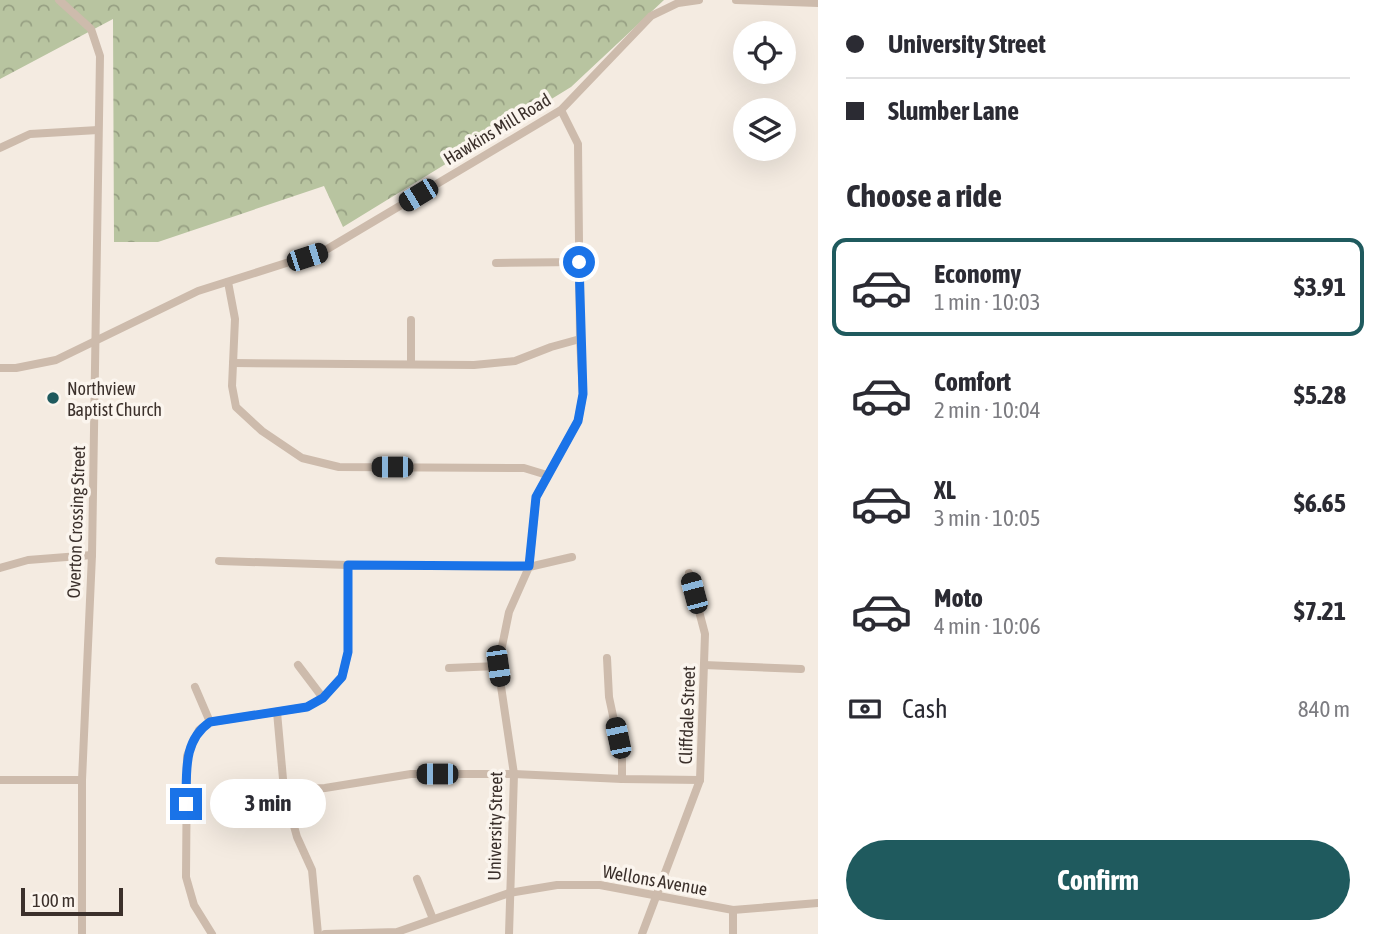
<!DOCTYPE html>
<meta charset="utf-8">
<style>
:root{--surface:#fff;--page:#f2f2f3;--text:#2b2b33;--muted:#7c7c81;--line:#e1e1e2;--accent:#1f5a5e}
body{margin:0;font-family:"Asap Condensed",sans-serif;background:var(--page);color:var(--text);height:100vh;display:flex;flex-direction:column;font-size:26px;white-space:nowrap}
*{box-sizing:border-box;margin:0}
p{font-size:23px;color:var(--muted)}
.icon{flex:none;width:38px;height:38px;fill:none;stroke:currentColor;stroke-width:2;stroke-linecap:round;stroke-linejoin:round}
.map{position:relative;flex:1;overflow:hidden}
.side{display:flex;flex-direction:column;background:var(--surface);width:560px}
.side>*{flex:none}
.banner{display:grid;align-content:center;height:154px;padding:0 28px;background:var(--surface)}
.controls{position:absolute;left:733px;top:21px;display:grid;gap:14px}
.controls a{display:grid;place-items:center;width:63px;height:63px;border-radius:50%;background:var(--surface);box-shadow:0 7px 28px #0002;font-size:35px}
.scale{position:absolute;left:21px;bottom:18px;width:102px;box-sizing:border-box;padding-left:7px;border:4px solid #3b302b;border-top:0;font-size:19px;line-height:24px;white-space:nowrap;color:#3b302b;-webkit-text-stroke:5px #fbf5ee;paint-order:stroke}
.end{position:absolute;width:32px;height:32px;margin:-16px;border:9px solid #1a73e8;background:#fff;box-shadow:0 0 0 4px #fff}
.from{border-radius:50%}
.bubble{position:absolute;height:49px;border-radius:24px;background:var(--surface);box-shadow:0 7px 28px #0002;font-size:23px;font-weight:700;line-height:49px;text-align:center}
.car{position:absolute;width:21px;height:42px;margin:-21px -10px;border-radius:9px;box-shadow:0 0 5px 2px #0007;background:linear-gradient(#222 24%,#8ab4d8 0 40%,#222 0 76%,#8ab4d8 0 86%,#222 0)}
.banner b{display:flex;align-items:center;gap:24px;height:66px;font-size:26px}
.banner b+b{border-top:2px solid var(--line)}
.banner i{width:18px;height:18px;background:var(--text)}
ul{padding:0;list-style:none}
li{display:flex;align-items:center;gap:21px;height:98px;margin:0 14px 10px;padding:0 14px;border:4px solid transparent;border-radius:14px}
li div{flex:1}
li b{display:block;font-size:26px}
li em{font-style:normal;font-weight:700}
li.on{border-color:var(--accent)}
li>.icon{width:63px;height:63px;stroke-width:1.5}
h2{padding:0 28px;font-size:32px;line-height:84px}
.pay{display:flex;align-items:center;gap:18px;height:77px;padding:0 28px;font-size:26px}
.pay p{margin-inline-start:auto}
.action{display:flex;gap:14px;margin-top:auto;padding:14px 28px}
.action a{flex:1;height:80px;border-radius:42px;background:var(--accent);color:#fff;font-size:28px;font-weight:700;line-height:80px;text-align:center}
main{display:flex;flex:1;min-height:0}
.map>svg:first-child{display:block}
.forest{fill:url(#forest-crowns)}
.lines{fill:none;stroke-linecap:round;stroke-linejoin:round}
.minor{stroke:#cdbbac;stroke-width:8}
.route{stroke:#1a73e8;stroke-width:9}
.poi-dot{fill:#1f5a5e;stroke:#fbf5ee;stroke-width:2.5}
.labels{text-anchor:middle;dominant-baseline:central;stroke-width:7;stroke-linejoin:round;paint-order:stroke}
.street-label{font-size:18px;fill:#3b302b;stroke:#fbf5ee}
.poi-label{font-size:18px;fill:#3b302b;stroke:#fbf5ee;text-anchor:start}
</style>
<main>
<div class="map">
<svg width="818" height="934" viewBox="0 0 818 934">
<defs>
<pattern id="forest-crowns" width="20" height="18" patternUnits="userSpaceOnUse" patternTransform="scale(1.75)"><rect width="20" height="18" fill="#b8c4a0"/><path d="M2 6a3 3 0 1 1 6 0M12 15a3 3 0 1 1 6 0" fill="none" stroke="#97a083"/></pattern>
</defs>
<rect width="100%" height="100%" fill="#f4ebe1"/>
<polygon class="forest" points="0,0 664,0 571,87 343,227 324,186 158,242 114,242 113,19 0,79"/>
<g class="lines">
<g class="minor">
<polyline points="59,0 91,29 100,56 92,555 82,780 82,934"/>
<polyline points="736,0 818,3"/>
<polyline points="0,148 30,134 98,130"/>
<polyline points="496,263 579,262"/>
<polyline points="228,282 235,319 232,386 236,407 262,431 302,458 339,467 524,468 547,475"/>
<polyline points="411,320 411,363"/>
<polyline points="233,363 474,365 515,361 551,347 580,339"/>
<polyline points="0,368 16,368 56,360 198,291 324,251 561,110 651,16 678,3 699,0"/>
<polyline points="219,561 348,565 529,567 572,557"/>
<polyline points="0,568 28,560 92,555"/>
<polyline points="607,658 609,697 622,758 622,779"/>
<polyline points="298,665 323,698"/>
<polyline points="704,665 801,669"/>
<polyline points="449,668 498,666"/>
<polyline points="195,687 210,722"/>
<polyline points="277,712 284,790 297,837 312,870 318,934"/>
<polyline points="0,780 82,780"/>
<polyline points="284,790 325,788 411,774 514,774 622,779 700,780"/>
<polyline points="417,879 433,919"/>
<polyline points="212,934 194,905 186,877 187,756 199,730 210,722 307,707 323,698 342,677 348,652 348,565"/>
<polyline points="325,934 397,932 509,893 557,885 600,885 733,910 818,903"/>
<polyline points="509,934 514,774 498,666 509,612 529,567 536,497 578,421 583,394 580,339 578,144 561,110"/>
<polyline points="642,934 700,780 705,634 689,573"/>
<polyline points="733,934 733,910"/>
</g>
</g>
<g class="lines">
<path class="route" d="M 186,804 C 187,774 182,741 210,722 L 307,707 L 323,698 L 342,677 L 348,652 L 348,565 L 529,566 L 536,497 L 578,421 L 583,394 L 579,262"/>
</g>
<circle class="poi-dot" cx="53" cy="398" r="7"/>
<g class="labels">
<g class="street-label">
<text transform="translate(497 129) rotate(-31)">Hawkins Mill Road</text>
<text transform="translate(76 522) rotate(-88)">Overton Crossing Street</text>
<text transform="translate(687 715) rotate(-88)">Cliffdale Street</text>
<text transform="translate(495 826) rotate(-89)">University Street</text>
<text transform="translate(655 880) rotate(10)">Wellons Avenue</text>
</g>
<g class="poi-label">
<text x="67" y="388">Northview<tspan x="67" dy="21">Baptist Church</tspan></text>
</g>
</g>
</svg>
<div class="controls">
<a><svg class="icon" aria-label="locate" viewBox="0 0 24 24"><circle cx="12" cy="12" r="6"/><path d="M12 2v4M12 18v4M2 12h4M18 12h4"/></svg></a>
<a><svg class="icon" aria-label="layers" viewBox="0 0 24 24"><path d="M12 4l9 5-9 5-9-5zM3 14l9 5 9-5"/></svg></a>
</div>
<div class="scale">100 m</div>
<i class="end from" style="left:579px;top:262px"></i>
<i class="end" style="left:186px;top:804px"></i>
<div class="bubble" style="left:210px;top:779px;width:116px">3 min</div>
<i class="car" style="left:418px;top:195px;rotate:239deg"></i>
<i class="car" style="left:307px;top:257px;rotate:72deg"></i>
<i class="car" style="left:392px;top:467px;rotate:270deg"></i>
<i class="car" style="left:694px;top:593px;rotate:345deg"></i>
<i class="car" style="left:498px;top:666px;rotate:172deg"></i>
<i class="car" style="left:618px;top:738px;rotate:348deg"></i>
<i class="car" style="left:437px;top:774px;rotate:270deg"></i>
</div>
<section class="side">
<div class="banner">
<b><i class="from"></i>University Street</b>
<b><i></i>Slumber Lane</b>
</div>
<h2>Choose a ride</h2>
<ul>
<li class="on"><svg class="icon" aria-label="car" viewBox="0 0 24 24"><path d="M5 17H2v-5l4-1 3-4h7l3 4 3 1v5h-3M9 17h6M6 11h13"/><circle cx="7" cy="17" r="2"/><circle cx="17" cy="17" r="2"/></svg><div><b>Economy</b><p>1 min · 10:03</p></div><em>$3.91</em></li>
<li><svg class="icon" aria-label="car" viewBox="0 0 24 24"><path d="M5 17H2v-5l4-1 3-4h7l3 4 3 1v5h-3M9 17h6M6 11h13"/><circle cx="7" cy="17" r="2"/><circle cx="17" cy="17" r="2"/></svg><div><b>Comfort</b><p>2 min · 10:04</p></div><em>$5.28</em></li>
<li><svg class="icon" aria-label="car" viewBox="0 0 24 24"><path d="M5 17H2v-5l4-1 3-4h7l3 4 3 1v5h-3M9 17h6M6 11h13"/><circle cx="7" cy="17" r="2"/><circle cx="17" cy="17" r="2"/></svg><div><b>XL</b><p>3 min · 10:05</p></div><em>$6.65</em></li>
<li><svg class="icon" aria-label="car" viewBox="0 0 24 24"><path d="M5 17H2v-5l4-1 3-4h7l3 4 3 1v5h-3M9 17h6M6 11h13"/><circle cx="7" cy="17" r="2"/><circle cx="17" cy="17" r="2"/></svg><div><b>Moto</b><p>4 min · 10:06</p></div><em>$7.21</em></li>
</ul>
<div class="pay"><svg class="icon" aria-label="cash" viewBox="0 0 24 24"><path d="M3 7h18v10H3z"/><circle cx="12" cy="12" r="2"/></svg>Cash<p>840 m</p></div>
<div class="action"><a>Confirm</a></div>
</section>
</main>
